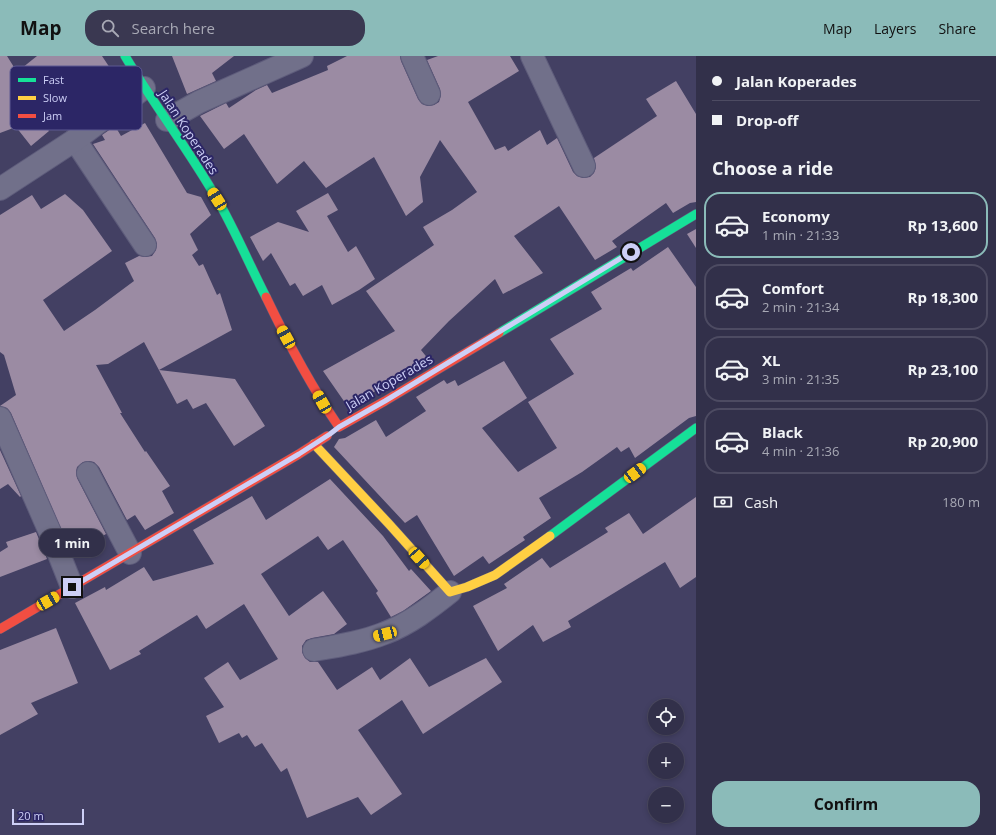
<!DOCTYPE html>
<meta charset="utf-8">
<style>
:root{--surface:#32304a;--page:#3a3851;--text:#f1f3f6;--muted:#a8a9b5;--line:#4d4b62;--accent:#8bbbb9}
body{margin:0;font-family:"Open Sans",sans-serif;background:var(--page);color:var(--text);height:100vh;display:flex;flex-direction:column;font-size:15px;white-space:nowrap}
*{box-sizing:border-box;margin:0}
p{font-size:13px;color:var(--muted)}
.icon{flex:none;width:22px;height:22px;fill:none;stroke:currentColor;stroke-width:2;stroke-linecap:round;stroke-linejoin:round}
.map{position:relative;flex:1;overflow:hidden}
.drawer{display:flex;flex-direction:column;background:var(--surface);width:300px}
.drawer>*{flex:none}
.top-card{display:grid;align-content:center;height:88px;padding:0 16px;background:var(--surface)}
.fabs{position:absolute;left:648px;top:643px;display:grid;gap:8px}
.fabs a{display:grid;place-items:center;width:36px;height:36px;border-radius:50%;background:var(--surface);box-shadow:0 2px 6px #0003,0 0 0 1px var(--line);font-size:20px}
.scale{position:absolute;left:12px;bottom:10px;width:72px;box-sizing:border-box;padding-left:4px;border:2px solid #cdcff6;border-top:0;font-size:11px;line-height:14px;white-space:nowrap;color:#cdcff6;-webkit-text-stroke:3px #2c2666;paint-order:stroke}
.end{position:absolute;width:18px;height:18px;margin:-9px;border:5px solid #cdcff6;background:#111;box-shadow:0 0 0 2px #111}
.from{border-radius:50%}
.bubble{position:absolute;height:28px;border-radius:14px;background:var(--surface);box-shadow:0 2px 6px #0003,0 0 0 1px var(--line);font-size:13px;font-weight:700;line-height:28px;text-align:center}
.car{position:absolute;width:12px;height:24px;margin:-12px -6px;border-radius:5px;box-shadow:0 0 3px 1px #0007;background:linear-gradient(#f5c518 24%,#345 0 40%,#f5c518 0 76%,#345 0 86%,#f5c518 0)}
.top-card b{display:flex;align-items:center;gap:14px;height:38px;font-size:15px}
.top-card b+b{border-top:1px solid var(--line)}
.top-card i{width:10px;height:10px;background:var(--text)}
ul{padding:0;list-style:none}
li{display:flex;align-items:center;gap:12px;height:66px;margin:0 8px 6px;padding:0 8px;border:2px solid var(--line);border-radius:16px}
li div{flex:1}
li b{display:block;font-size:15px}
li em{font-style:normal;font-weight:700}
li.selected{border-color:var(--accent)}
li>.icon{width:36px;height:36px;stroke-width:1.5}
h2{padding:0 16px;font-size:18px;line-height:48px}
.pay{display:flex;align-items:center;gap:10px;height:44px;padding:0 16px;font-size:15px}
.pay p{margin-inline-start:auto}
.cta{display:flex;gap:8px;margin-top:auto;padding:8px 16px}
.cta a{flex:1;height:46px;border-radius:16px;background:var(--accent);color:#111;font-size:16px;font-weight:700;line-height:46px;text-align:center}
header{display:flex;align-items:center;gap:24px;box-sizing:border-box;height:56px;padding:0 20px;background:var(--accent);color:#111}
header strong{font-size:19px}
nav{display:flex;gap:22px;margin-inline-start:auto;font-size:14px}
.search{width:280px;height:36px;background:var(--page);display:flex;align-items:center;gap:10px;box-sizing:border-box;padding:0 14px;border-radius:16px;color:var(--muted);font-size:15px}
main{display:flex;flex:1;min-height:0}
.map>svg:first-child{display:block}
.building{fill:#9b8ba3}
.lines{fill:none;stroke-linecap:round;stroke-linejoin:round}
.street-casing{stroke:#5e5c7b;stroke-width:24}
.fast-casing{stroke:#5e5c7b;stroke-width:10}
.slow-casing{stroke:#5e5c7b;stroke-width:10}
.jam-casing{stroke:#5e5c7b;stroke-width:10}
.street{stroke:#71708a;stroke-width:22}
.fast{stroke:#16e098;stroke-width:9}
.slow{stroke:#ffcf43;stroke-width:9}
.jam{stroke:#f24e42;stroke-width:9}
.route{stroke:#cdcff6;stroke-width:5}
.labels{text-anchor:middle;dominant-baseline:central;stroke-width:4;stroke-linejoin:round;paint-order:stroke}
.street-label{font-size:13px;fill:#cdcff6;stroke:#2c2666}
.key{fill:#2c2666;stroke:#5c5991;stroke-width:1}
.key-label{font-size:11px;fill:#cdcff6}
</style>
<header>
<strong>Map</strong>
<div class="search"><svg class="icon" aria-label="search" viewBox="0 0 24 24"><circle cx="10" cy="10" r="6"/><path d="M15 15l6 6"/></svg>Search here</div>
<nav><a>Map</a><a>Layers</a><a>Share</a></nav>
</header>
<main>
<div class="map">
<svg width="696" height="779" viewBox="0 0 696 779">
<rect width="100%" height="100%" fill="#434063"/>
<g class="building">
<polygon points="0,0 7,0 17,16 37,0 102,0 112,15 106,19 116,34 102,45 103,47 88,58 79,43 44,68 49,75 31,90 16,71 0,77"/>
<polygon points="172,0 234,0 212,17 216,25 187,38"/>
<polygon points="347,0 400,0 401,5 418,43 422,48 428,50 434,49 439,46 441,39 440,33 427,4 438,0 510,0 519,15 468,46 495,94 505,90 508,95 540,74 547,89 557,82 573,116 577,120 583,122 590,121 594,117 596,111 594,102 657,60 646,43 676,25 696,58 696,146 690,147 673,157 666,147 612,185 617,191 595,204 559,150 514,180 543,217 503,238 495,223 449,265 421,294 429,304 348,351 323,315 395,275 366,235 434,189 423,171 452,154 477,136 440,84 420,121 423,146 406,160 374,101 326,132 304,105 277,128 244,78 224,93 200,60 226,47 229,52 256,34 267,29 272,37 328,14 327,10"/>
<polygon points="145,67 187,137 201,141 211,159 190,178 198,194 192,199 199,210 203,208 217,239 220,237 232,274 159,314 235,323 265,370 234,390 206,347 193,353 187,343 177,348 144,286 108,308 96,309 122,357 120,357 145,396 146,395 170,430 162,435 174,457 145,474 135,459 127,464 99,411 94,406 89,405 83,406 77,411 76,416 77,422 106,478 72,498 11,357 7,352 0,350 16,339 4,299 0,296 0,159 32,139 41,153 65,138 83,154 112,195 43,244 64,275 95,254 134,225 125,207 139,200 145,201 152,200 156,194 157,188 155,182 93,88 105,84 102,79 115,70 121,80"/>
<polygon points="328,137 338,154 327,160 348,196 356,190 375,223 359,234 332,249 322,229 303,240 295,227 290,230 271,197 263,205 250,181 278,166 309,176 296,155"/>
<polygon points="696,173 696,192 687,178"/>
<polygon points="668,191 696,231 696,360 689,362 635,402 629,391 621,396 617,391 582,416 539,442 551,462 523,481 525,484 489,508 483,500 454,520 417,459 405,467 334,391 339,383 345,382 376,364 386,381 426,355 416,341 444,324 447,328 455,324 458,330 504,305 527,342 482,372 518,416 557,392 528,346 574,318 550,283 602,253 591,236 631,212 633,215"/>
<polygon points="0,394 21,440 20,441 8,428 0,433"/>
<polygon points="330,423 383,480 409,515 411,513 431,535 403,555 391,561 376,537 378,535 343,484 328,494 318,480 261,518 289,560 323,535 347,568 334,578 312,582 306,584 302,590 302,596 305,602 310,606 318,606 337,634 372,611 380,624 410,602 429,631 486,602 502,626 423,678 402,644 358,674 402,738 371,759 358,741 307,762 287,712 281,716 262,687 255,691 247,679 242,682 239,677 219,687 206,660 224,651 204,622 228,606 240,624 278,603 244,548 206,573 197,559 139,595 141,598 110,614 75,547 105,531 106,534 144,511 153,525 214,508 193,474 252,440 266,464"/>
<polygon points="696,441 696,521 680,532 665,506 568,565 571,571 543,586 533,569 498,595 473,550 507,532 504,528 542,502 550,512 608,476 605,472 629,457 643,478"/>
<polygon points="36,476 47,503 0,521 0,496 8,491 6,486"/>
<polygon points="56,572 78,627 31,647 38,658 0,679 0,594"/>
</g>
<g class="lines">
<g class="street-casing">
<g id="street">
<polyline points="412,0 429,38"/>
<polyline points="532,0 584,110"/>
<polyline points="167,64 199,46 302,0"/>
<polyline points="75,84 145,189"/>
<polyline points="0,133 75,84 144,32"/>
<polyline points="0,362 53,483 72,531"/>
<polyline points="88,417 130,497"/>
<path d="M 314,594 C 337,590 363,586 385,577 C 409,568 430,552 450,536"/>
</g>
</g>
<g class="fast-casing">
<g id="fast">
<path d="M 125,0 C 154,49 189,94 217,143 C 235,174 249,208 266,241"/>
<polyline points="499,277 696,158"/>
<polyline points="550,480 696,372"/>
</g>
</g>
<g class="slow-casing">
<polyline id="slow" points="314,388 389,468 450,536 467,531 495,519 550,480"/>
</g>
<g class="jam-casing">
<g id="jam">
<path d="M 266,241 C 287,285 311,330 339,371 L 385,345 L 499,277"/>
<polyline points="0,573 299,398 327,380"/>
</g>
</g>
<use href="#street" class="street"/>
<use href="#fast" class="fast"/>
<use href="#slow" class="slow"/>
<use href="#jam" class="jam"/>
</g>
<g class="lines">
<polyline class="route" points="72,531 299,398 330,378 339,371 385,345 631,196"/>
</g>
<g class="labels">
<g class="street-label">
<text transform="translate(189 76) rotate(57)">Jalan Koperades</text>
<text transform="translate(389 326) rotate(-30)">Jalan Koperades</text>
</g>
</g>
<rect x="10" y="10" width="132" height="64" rx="6" class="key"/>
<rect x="18" y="22" width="18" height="4" fill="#16e098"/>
<rect x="18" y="40" width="18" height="4" fill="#ffcf43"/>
<rect x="18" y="58" width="18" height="4" fill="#f24e42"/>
<g class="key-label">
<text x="43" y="28">Fast</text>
<text x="43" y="46">Slow</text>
<text x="43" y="64">Jam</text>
</g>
</svg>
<div class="fabs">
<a><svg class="icon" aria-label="locate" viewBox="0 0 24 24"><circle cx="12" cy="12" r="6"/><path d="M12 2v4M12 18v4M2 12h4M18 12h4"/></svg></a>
<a>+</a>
<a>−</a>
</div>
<div class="scale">20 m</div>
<i class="end from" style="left:631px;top:196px"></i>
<i class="end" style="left:72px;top:531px"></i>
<div class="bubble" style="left:39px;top:473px;width:66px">1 min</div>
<i class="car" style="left:217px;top:143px;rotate:328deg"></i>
<i class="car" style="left:286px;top:281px;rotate:331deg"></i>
<i class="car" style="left:322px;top:346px;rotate:330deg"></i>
<i class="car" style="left:635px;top:417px;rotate:53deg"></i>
<i class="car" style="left:419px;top:502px;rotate:138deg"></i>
<i class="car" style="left:48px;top:545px;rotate:60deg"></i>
<i class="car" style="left:385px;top:578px;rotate:255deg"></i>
</div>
<section class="drawer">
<div class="top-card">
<b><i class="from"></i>Jalan Koperades</b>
<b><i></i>Drop-off</b>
</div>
<h2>Choose a ride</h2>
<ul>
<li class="selected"><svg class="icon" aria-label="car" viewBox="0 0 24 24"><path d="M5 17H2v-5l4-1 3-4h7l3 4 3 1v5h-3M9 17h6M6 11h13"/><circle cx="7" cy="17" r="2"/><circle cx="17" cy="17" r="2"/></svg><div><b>Economy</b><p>1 min · 21:33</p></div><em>Rp 13,600</em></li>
<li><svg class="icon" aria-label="car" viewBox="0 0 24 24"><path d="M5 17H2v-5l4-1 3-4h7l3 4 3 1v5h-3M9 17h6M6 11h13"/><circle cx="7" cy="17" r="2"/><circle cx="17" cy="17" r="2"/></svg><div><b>Comfort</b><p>2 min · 21:34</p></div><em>Rp 18,300</em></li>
<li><svg class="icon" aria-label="car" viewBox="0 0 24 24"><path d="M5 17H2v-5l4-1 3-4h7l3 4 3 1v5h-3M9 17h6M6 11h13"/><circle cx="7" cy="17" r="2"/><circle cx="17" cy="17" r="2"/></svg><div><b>XL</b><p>3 min · 21:35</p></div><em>Rp 23,100</em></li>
<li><svg class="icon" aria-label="car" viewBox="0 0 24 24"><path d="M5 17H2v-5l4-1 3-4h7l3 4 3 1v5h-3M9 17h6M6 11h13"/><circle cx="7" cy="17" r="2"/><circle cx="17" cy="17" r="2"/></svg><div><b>Black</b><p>4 min · 21:36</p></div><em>Rp 20,900</em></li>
</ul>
<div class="pay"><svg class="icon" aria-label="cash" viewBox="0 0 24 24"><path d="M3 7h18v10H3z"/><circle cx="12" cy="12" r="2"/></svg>Cash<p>180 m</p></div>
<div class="cta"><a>Confirm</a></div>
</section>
</main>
